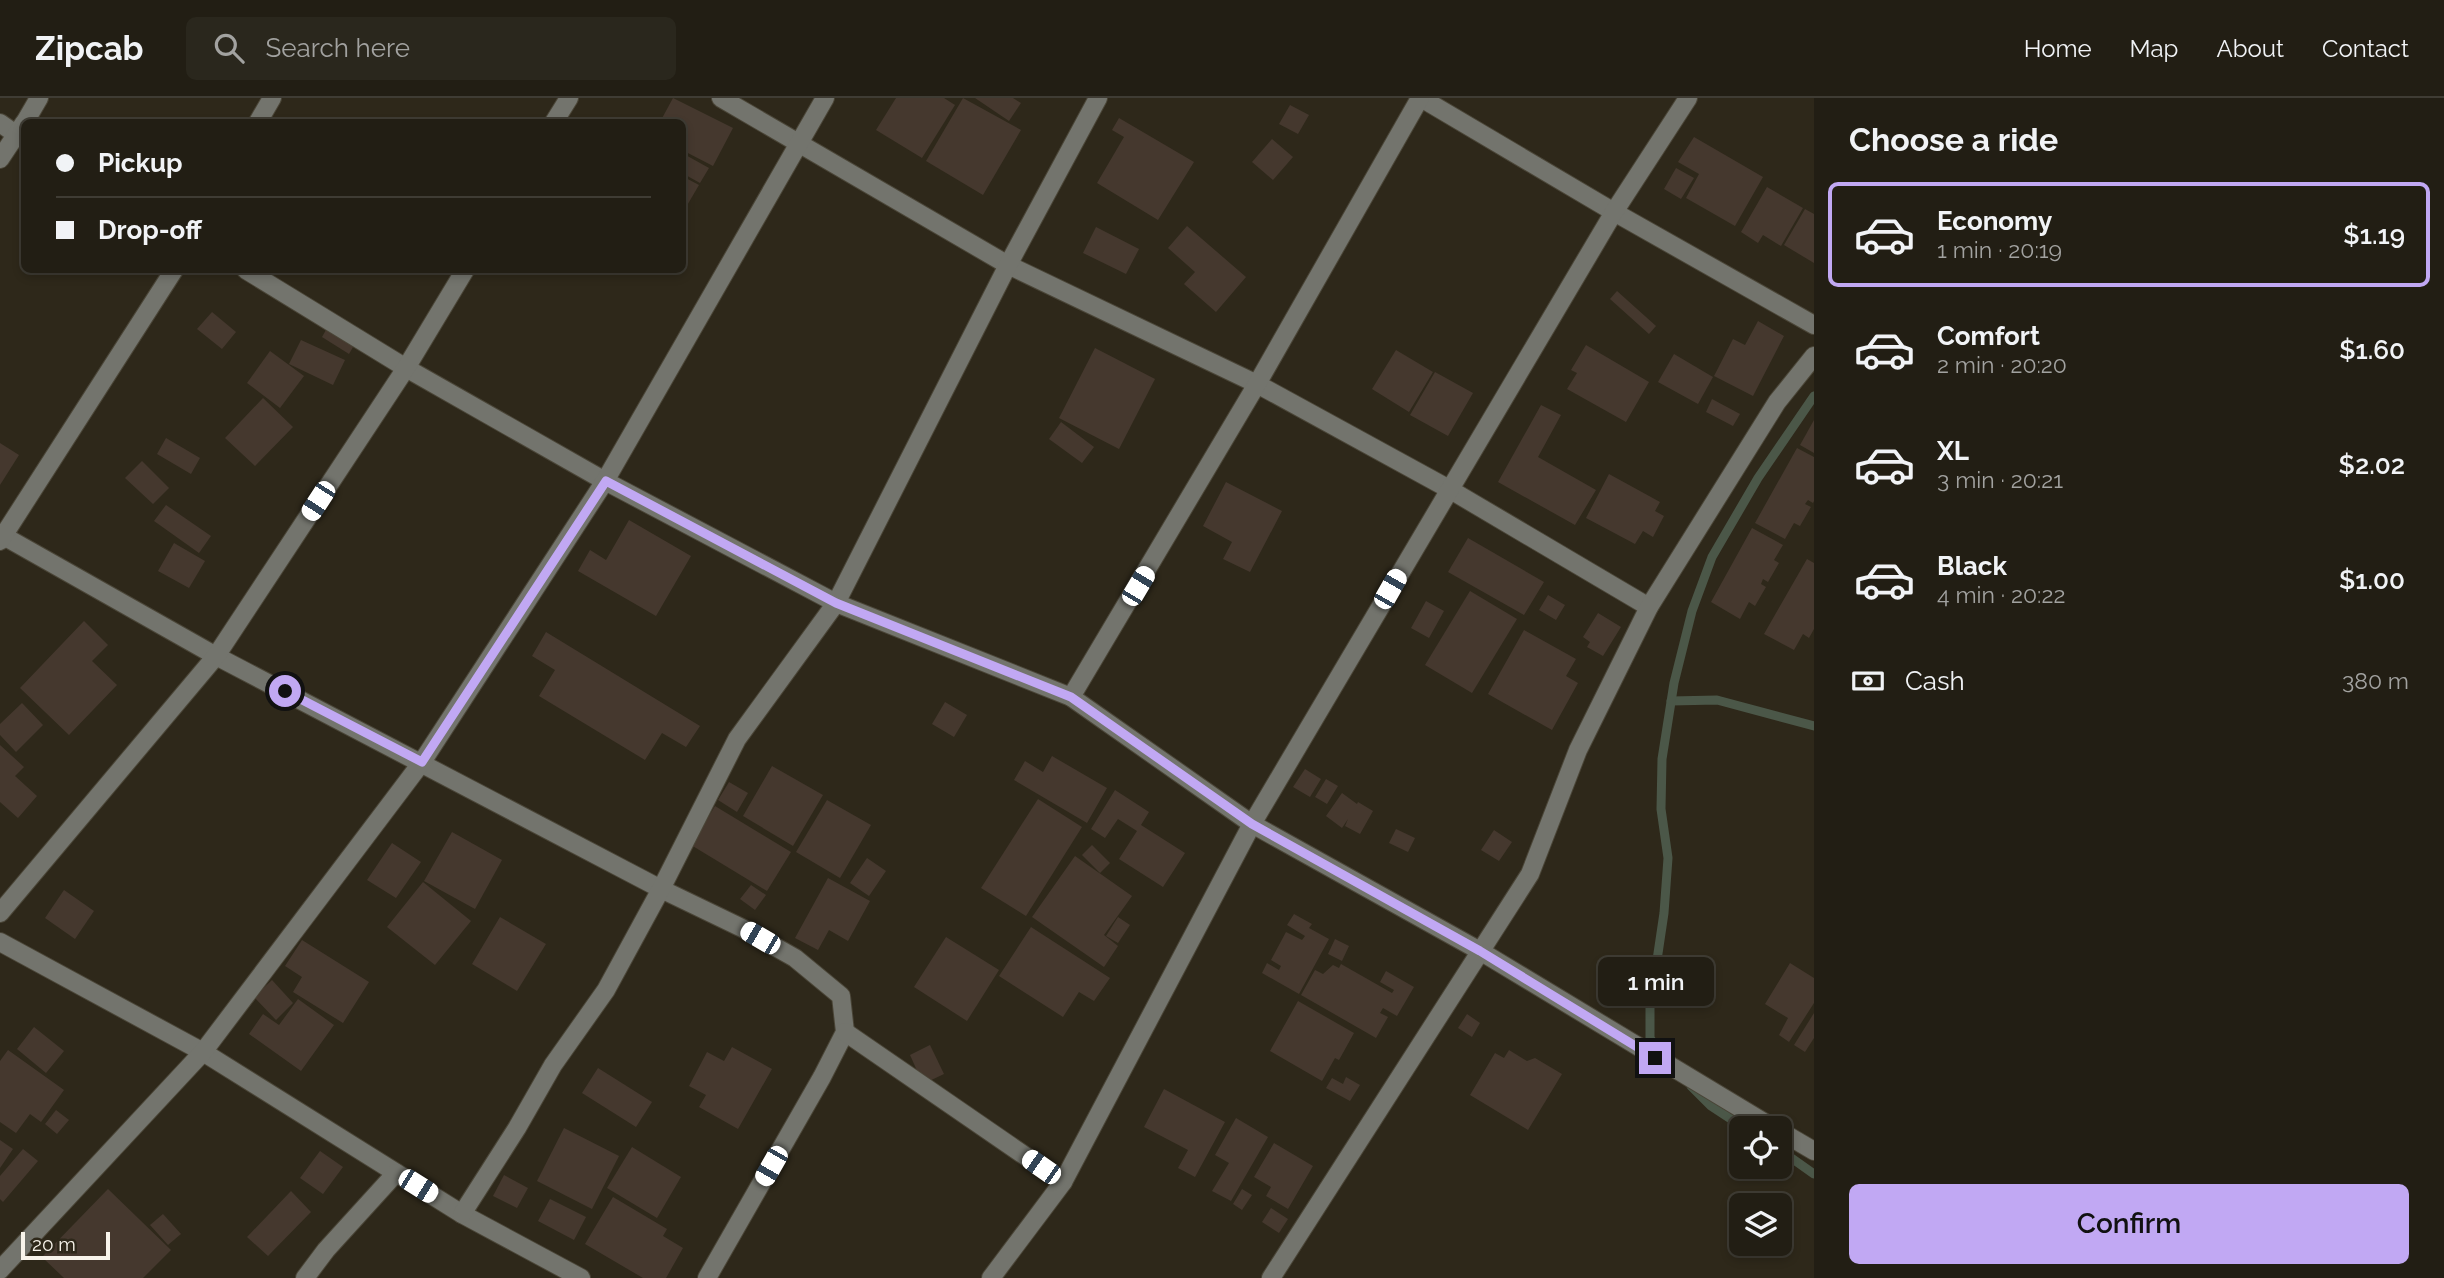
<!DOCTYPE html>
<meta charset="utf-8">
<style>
:root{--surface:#221e14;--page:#2a271d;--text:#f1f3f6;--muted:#a2a2a0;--line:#3f3c34;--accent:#c1a8f3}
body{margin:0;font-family:Raleway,sans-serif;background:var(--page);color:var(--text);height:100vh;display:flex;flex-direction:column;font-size:26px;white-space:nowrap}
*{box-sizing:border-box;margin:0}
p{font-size:23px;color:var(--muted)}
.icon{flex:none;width:38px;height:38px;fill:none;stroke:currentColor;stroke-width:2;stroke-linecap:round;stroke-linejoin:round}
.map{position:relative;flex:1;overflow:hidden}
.details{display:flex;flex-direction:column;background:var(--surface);width:630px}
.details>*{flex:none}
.banner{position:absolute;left:21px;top:21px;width:665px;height:154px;border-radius:10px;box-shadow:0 4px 10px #0003,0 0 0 2px var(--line);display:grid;align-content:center;height:154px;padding:0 35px;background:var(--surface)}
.fabs{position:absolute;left:1729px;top:1018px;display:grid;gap:14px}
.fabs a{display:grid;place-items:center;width:63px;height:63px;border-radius:10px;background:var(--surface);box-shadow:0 4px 10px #0003,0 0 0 2px var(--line);font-size:35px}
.scale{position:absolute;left:21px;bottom:18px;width:89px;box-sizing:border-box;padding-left:7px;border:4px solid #f8f4eb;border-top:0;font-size:19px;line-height:24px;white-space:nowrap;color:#f8f4eb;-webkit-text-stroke:5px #2e281a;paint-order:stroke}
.end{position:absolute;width:32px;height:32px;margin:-16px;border:9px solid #c1a8f3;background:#111;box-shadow:0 0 0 4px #111}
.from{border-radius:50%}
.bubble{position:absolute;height:49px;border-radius:10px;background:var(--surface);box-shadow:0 4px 10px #0003,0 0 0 2px var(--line);font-size:23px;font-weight:600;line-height:49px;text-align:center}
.car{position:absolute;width:21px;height:42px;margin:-21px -10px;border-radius:9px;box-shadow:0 0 5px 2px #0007;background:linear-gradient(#fff 24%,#345 0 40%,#fff 0 76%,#345 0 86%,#fff 0)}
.banner b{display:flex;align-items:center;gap:24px;height:66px;font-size:26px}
.banner b+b{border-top:2px solid var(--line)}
.banner i{width:18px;height:18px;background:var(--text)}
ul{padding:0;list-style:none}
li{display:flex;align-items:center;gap:21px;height:105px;margin:0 14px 10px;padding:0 21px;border:4px solid transparent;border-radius:10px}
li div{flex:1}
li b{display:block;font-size:26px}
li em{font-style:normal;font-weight:600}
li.on{border-color:var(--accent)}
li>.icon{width:63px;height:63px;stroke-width:1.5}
h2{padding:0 35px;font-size:32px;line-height:84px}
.pay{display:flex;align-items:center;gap:18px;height:77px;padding:0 35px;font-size:26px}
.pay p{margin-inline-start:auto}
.cta{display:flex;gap:14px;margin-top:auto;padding:14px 35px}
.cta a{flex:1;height:80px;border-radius:10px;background:var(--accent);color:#111;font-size:28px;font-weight:600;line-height:80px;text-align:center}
header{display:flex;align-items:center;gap:42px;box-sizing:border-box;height:98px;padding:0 35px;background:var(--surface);border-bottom:2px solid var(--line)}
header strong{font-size:33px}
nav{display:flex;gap:38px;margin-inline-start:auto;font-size:24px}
.search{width:490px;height:63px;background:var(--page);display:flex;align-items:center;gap:18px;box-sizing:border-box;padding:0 24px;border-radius:10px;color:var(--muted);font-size:26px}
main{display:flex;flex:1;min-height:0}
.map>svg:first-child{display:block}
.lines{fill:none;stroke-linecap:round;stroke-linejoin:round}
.stream{stroke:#4b5748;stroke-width:9}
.building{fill:#45382e}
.minor-casing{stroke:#4a4537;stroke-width:20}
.minor{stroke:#73746d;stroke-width:18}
.route{stroke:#c1a8f3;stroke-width:9}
</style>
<header>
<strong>Zipcab</strong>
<div class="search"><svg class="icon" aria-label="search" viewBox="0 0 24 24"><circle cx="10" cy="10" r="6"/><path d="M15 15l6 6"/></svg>Search here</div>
<nav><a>Home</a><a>Map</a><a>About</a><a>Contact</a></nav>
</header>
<main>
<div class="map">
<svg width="1814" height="1180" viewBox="0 0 1814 1180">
<rect width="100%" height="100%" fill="#2e281a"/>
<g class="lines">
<g class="stream">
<polyline points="1671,603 1717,602 1814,628"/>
<polyline points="1662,958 1650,940 1650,909 1664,815 1668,760 1661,711 1662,661 1674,585 1692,513 1712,459 1758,380 1814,298"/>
<polyline points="1691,988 1711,1008 1746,1031"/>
<polyline points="1780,1052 1814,1076"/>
</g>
</g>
<g class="building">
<polygon points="673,0 733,30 713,68 682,52 682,24 660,24"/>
<polygon points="896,0 944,0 955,7 922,60 876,32"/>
<polygon points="963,0 1021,32 983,97 926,63"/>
<polygon points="975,0 1013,0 1021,5 1009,23"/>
<polygon points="1290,7 1309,17 1298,36 1279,26"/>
<polygon points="1119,20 1194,64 1158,122 1097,85 1124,39 1112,32"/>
<polygon points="1694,39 1763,79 1735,128 1686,100 1699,76 1678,64"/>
<polygon points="1272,41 1293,59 1273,82 1252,64"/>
<polygon points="682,55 709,70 700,85 682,75"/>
<polygon points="1676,70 1694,80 1681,101 1664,91"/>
<polygon points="682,78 699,87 682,116"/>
<polygon points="1767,89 1803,110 1781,148 1763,137 1758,145 1741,134"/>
<polygon points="1805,111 1814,116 1814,165 1784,147"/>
<polygon points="1187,128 1246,179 1216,214 1184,186 1195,174 1168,150"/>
<polygon points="1096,129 1139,151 1126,176 1083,155"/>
<polygon points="1617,193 1656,228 1649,236 1610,201"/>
<polygon points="212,214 236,234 222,251 197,231"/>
<polygon points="331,223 359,239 349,256 322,239"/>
<polygon points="1758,223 1784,238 1753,298 1714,278 1733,241 1745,247"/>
<polygon points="301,242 345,262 333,287 289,266"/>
<polygon points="1586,247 1649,284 1626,324 1567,291 1577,275 1571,272"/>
<polygon points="1095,250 1155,281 1119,351 1059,320"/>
<polygon points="1396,252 1433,274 1409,314 1372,291"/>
<polygon points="270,253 304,278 280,310 247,285"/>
<polygon points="1674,256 1713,279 1698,306 1658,284"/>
<polygon points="1435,274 1473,295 1448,338 1410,317"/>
<polygon points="263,300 293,329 255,368 225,340"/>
<polygon points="1712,301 1740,316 1733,328 1706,314"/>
<polygon points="1541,307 1561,317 1538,359 1596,392 1575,427 1498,384"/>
<polygon points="1814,322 1814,355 1800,347"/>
<polygon points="1061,324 1094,349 1082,365 1049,341"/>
<polygon points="166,340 200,360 191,376 157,356"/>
<polygon points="0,345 19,357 0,387"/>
<polygon points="1797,350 1814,359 1814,403 1813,405 1808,402 1805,406 1811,409 1800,428 1794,425 1785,441 1755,425"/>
<polygon points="142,363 169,390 153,406 125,380"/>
<polygon points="1609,376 1660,404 1655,413 1664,418 1653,439 1643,433 1635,446 1586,420"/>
<polygon points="1226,384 1282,413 1250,474 1223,461 1232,444 1203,428"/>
<polygon points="166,407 211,438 199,455 154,423"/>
<polygon points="629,422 691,458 656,518 578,473 590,452 606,462"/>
<polygon points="1752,430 1783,447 1774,462 1779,465 1768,484 1763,481 1761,486 1766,489 1755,508 1749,504 1740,521 1711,504"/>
<polygon points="1468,440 1544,484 1524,517 1448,474"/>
<polygon points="174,445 205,463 189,490 158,473"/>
<polygon points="1807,461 1814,465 1814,531 1809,540 1803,536 1794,552 1764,536"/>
<polygon points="1470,493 1517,521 1472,595 1425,567"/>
<polygon points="1548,497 1565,507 1556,522 1539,512"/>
<polygon points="1426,503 1444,513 1429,540 1411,530"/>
<polygon points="1598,515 1621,529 1603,558 1587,549 1590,544 1583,539"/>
<polygon points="84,523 108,547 92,563 117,587 69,637 20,590"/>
<polygon points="1524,532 1576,561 1566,578 1578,585 1552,632 1488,596"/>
<polygon points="546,534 700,628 686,649 662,635 645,662 539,598 555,572 532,558"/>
<polygon points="945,604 967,617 954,639 932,626"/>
<polygon points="22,605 43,627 16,654 0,637 0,626"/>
<polygon points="0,647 24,669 15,678 37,698 18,720 0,704"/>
<polygon points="1052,658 1107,690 1087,725 1014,682 1025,663 1043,674"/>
<polygon points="772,668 823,697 793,748 743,718"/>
<polygon points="1305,671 1321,681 1310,699 1293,689"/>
<polygon points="1326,681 1338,688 1327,706 1315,699"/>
<polygon points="729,684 748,695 737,714 718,702"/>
<polygon points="1115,692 1149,714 1141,727 1185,755 1163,789 1119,761 1137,733 1118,721 1105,740 1091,731"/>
<polygon points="1342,695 1357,706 1358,704 1373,713 1360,736 1345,728 1348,721 1342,730 1326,718"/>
<polygon points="1038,701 1082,729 1026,818 981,790"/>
<polygon points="827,702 871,727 840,780 796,754"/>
<polygon points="715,708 791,754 767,793 691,747"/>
<polygon points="1396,731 1415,740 1408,754 1389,745"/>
<polygon points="1494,732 1512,744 1499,763 1481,752"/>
<polygon points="452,734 502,762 475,811 424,783"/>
<polygon points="392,745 421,764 396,800 367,782"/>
<polygon points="1092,747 1110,765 1100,775 1082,757"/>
<polygon points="1075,758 1132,798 1104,837 1118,848 1104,869 1032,819"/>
<polygon points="867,760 886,773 869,798 850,785"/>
<polygon points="828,780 870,803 848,843 829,832 818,852 795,840"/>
<polygon points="423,784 471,823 435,867 387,829"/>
<polygon points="751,787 766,797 755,812 740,801"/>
<polygon points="64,792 94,813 75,841 45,820"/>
<polygon points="1294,816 1312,826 1309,830 1329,841 1299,896 1262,875 1267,865 1279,872 1281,868 1271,862 1286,834 1302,842 1305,838 1287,827"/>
<polygon points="500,819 546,846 517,893 472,866"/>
<polygon points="1118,819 1130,827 1118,845 1106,838"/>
<polygon points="1031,829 1110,880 1094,903 1079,894 1063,919 999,878"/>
<polygon points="946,839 999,872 967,923 914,889"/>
<polygon points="1335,841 1349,848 1342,863 1328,856"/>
<polygon points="302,842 369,884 343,925 293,894 302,879 285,868"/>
<polygon points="1790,865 1814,880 1814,905 1789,944 1779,937 1788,920 1765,906"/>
<polygon points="1341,866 1392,895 1394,892 1380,884 1386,873 1414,889 1397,918 1383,910 1380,915 1388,919 1376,940 1301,897 1315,872 1323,876 1333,867 1339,870"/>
<polygon points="272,882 293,905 276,922 254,899"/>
<polygon points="298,901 334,927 301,973 249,936 263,916 279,927"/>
<polygon points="1298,903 1354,935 1339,962 1335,960 1322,983 1270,953"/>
<polygon points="1814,915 1814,940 1805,954 1794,947"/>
<polygon points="1467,916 1480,925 1472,939 1458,930"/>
<polygon points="34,929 64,953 46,975 17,951"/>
<polygon points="930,947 944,976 923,986 910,957"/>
<polygon points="732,949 772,971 738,1031 699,1009 706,997 689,988 707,954 724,963"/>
<polygon points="8,952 64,992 41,1024 30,1016 16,1035 0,1024 0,963"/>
<polygon points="1509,952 1527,963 1535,960 1562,976 1528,1032 1470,997 1495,955 1504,960"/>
<polygon points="598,970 652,1004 636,1029 582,995"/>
<polygon points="1346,979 1360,987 1350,1003 1326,990 1332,980 1343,986"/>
<polygon points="1164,991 1225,1024 1195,1079 1178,1070 1188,1052 1144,1029"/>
<polygon points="56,1012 69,1022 57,1036 45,1026"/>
<polygon points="1236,1020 1268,1039 1231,1103 1212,1093 1229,1065 1215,1057"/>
<polygon points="564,1030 619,1058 592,1111 537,1083"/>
<polygon points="0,1042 13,1051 0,1070"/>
<polygon points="1274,1045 1313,1068 1288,1111 1266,1098 1271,1089 1254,1079"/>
<polygon points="632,1049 681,1079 657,1120 607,1090"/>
<polygon points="23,1051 38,1063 3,1104 0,1101 0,1078"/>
<polygon points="320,1053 343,1069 323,1096 300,1080"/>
<polygon points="504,1077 528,1090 517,1110 493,1098"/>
<polygon points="108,1091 171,1152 143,1180 64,1180 42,1159"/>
<polygon points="1242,1091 1252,1097 1242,1112 1233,1106"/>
<polygon points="291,1093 311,1114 268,1158 247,1139"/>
<polygon points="613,1099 667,1131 663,1138 683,1150 666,1180 643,1180 585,1146"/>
<polygon points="550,1101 586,1119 574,1142 538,1123"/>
<polygon points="1271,1110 1288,1121 1279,1135 1262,1124"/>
<polygon points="163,1116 181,1136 168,1147 150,1127"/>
</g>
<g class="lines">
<g class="minor-casing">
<g id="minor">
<polyline points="721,0 1008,167 1257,286 1449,391 1649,509"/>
<polyline points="1421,0 1614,114 1814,227"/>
<polyline points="25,24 39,0"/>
<polyline points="258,24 272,0"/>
<polyline points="554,24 569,0"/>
<polyline points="0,25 24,42"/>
<polyline points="0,61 24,25"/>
<polyline points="246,172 406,270 605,383 836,505 1071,599 1252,726 1480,853 1775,1031"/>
<polyline points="0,436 216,558 661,791 742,830 795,860 841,898 845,934 822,979 707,1180"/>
<polyline points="0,443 174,172"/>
<polyline points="1071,599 1257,286 1420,0"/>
<polyline points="0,815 216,558 406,270 465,172"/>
<polyline points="0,844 203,954 462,1116 581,1180"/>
<polyline points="845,934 1063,1084 1252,726 1614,114 1688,0"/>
<polyline points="1780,1033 1814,1053"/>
<polyline points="462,1116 517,1030 553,967 606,892 661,791 737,641 836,505 1008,167 1098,0"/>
<polyline points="0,1172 203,954 422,664 605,383 825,0"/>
<polyline points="305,1180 326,1152 396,1075"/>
<polyline points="991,1180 1063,1084"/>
<polyline points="1271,1180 1530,776 1578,652 1649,509 1777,304 1814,258"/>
</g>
</g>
<use href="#minor" class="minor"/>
</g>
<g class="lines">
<polyline class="route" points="285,593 422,664 606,383 836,505 1071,599 1252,726 1480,853 1655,960"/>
</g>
</svg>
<div class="fabs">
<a><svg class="icon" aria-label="locate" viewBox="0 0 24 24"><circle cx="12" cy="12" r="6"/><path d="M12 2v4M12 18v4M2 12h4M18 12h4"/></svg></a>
<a><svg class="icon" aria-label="layers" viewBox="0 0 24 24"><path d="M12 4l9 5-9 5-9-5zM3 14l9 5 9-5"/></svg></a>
</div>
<div class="scale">20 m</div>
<i class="end from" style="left:285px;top:593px"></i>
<i class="end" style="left:1655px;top:960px"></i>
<div class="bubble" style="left:1598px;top:859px;width:116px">1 min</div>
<i class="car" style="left:318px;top:403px;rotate:213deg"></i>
<i class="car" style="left:1138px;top:488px;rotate:31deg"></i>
<i class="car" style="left:1390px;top:491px;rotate:30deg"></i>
<i class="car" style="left:760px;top:840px;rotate:300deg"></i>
<i class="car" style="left:771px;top:1068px;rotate:210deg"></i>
<i class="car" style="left:1041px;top:1069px;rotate:305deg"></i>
<i class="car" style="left:418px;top:1088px;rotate:122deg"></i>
<div class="banner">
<b><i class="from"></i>Pickup</b>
<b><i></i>Drop-off</b>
</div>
</div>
<section class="details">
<h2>Choose a ride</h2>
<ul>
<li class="on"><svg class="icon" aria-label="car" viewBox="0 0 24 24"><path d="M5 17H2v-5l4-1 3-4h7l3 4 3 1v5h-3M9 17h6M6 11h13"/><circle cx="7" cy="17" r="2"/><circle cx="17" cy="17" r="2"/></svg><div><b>Economy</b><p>1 min · 20:19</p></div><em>$1.19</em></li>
<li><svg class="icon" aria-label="car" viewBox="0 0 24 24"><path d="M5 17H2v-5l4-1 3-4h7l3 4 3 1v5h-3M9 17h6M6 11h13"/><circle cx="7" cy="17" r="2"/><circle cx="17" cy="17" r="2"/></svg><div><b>Comfort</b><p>2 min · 20:20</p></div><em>$1.60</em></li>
<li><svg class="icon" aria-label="car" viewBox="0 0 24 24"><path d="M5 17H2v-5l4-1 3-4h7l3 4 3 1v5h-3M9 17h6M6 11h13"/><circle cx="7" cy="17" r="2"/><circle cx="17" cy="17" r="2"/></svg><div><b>XL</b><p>3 min · 20:21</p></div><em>$2.02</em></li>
<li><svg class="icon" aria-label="car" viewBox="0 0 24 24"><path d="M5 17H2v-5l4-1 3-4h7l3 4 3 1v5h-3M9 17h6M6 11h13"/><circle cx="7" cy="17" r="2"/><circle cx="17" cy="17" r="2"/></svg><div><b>Black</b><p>4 min · 20:22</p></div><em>$1.00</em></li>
</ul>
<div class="pay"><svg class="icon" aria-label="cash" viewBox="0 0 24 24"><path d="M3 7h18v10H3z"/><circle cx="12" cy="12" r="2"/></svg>Cash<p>380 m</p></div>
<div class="cta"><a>Confirm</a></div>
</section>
</main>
